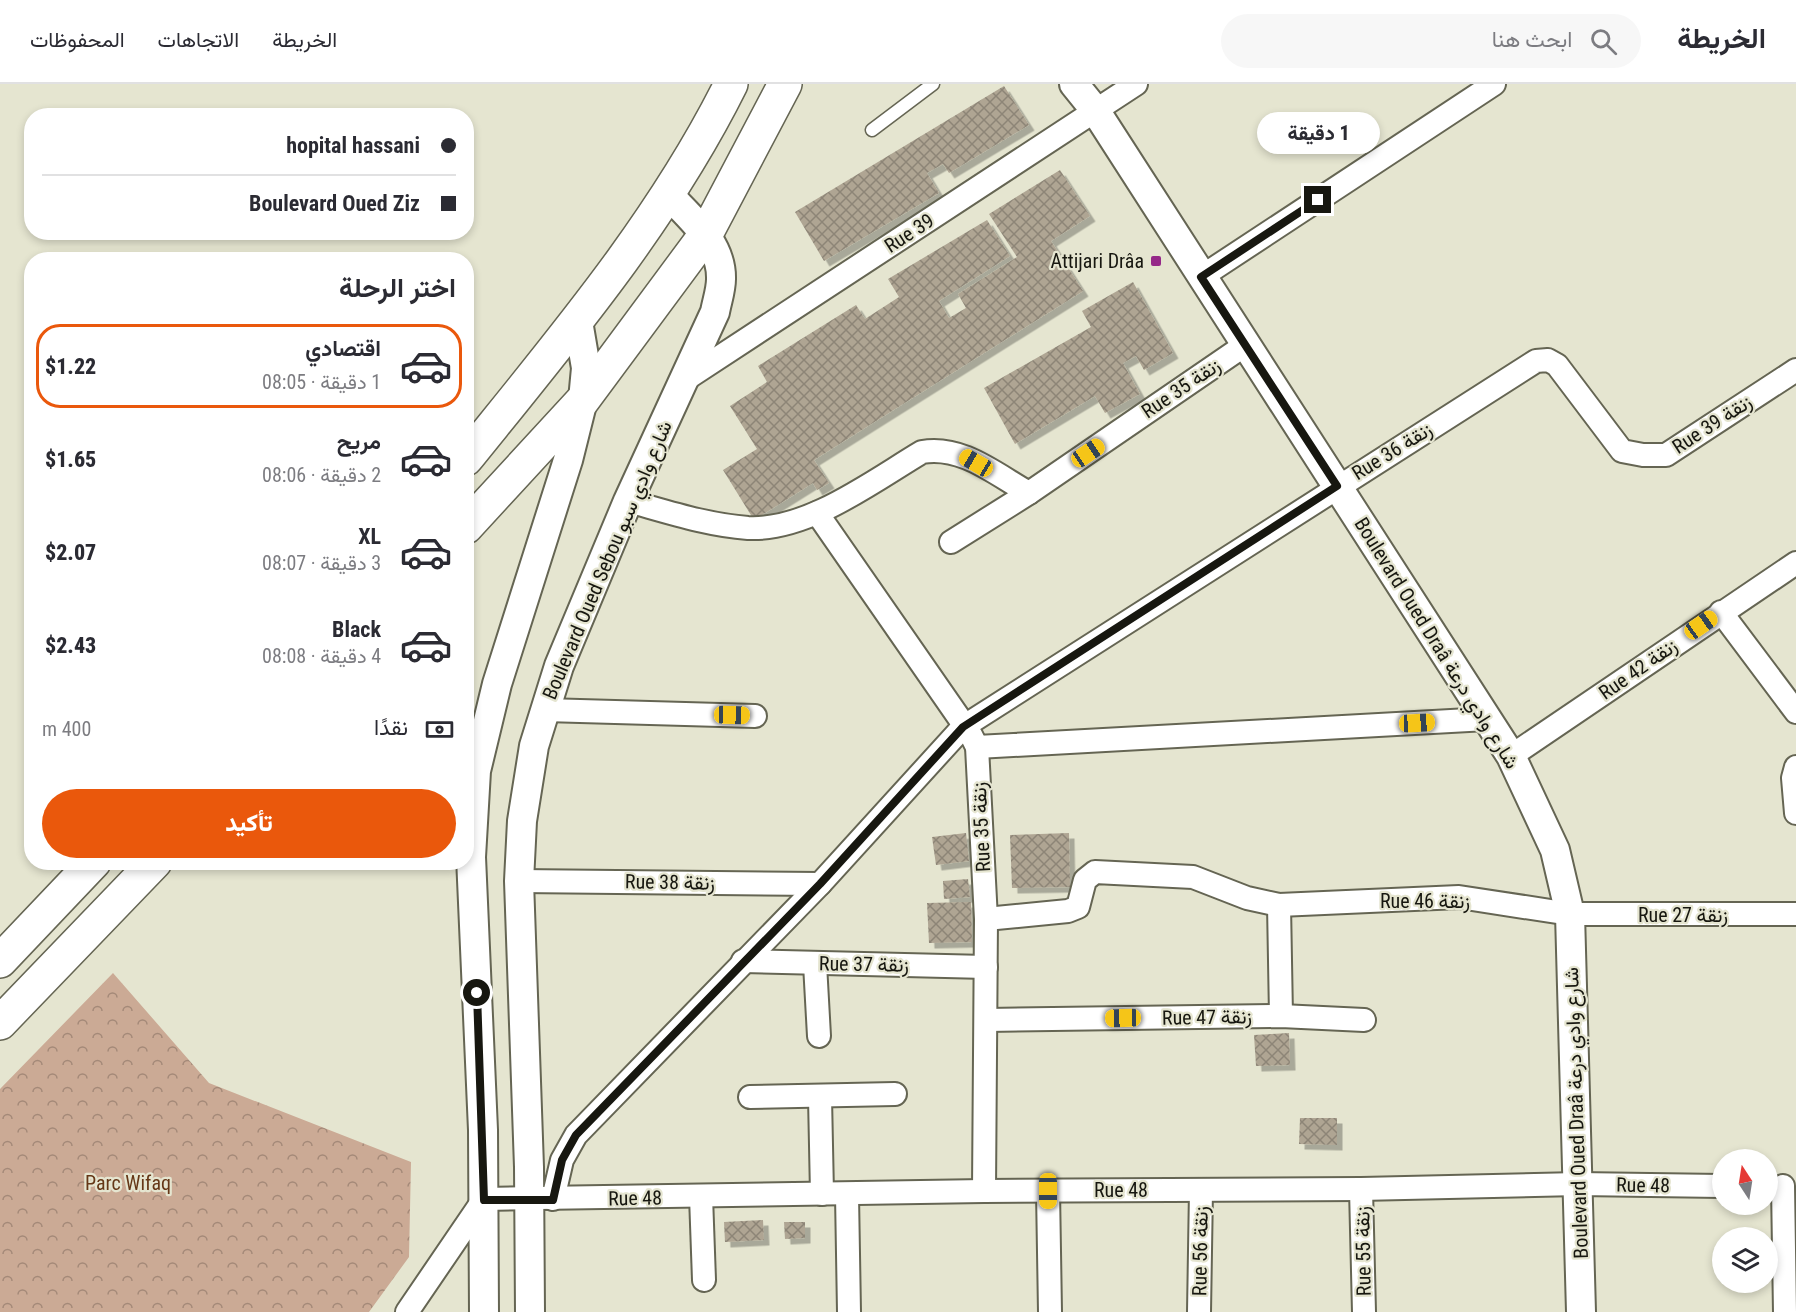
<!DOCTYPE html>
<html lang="ar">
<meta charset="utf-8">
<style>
:root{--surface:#fff;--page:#f7f7f7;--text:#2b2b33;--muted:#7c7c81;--line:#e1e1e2;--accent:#ea580c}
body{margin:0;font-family:"Roboto Condensed",Vazirmatn,sans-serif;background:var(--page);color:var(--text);direction:rtl;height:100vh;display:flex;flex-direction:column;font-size:22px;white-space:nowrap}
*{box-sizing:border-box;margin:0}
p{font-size:20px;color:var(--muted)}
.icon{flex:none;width:33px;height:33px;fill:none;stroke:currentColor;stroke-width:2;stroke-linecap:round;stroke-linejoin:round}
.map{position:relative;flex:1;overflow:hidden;direction:ltr}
.side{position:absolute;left:24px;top:168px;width:450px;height:618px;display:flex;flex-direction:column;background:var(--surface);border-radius:24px;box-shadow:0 3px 9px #0003;direction:rtl}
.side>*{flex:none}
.banner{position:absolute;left:24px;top:24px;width:450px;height:132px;border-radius:24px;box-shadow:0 3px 9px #0003;direction:rtl;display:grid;align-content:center;height:132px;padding:0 18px;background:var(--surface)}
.needle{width:39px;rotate:348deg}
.buttons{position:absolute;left:1712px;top:1065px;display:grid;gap:12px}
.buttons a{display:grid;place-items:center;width:66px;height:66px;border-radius:50%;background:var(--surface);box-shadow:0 3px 9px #0003;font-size:30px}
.end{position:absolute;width:27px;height:27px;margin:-14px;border:8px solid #171710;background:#fff;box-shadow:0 0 0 3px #fff}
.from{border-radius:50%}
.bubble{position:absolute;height:42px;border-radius:21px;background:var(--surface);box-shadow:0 3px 9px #0003;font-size:20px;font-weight:800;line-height:42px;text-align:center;direction:rtl}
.car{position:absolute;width:18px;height:36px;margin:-18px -9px;border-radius:8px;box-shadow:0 0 4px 2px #0007;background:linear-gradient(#f5c518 24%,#345 0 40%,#f5c518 0 76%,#345 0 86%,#f5c518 0)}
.banner b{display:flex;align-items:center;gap:21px;height:57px;font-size:22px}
.banner b+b{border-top:2px solid var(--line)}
.banner i{width:15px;height:15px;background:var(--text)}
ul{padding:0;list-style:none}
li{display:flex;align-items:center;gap:18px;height:84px;margin:0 12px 9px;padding:0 6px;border:3px solid transparent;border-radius:24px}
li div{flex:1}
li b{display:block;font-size:22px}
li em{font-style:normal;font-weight:800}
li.selected{border-color:var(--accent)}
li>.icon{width:54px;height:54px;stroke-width:1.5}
h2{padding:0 18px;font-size:27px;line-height:72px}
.pay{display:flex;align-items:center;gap:15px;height:66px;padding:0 18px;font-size:22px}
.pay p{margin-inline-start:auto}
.cta{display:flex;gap:12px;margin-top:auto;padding:12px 18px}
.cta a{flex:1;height:69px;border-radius:36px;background:var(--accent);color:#fff;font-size:24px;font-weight:800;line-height:69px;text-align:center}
header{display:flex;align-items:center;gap:36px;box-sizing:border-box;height:84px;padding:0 30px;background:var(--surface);border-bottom:2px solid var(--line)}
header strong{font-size:28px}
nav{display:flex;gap:33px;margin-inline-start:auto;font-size:21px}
.search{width:420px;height:54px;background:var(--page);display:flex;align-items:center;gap:15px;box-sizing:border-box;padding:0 21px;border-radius:33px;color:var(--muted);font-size:22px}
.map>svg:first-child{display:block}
.park{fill:url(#park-crowns)}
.building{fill:url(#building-cross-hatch);filter:url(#shadow)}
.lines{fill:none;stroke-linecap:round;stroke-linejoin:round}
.service-casing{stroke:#656553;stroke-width:15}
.minor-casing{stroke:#656553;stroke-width:26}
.tertiary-casing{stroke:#656553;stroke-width:32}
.secondary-casing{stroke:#656553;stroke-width:36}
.service{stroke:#fff;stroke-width:12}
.minor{stroke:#fff;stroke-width:22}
.tertiary{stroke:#fff;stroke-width:28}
.secondary{stroke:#fff;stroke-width:33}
.route{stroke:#171710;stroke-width:8}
.poi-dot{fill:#952888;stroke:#e5e5d0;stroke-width:2}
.labels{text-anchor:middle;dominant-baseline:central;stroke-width:4.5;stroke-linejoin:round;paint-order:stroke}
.street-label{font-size:20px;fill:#171710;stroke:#e5e5d0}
.poi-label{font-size:20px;fill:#171710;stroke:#e5e5d0;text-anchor:end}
.park-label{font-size:20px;fill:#653716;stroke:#e5e5d0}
</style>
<header>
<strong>الخريطة</strong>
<div class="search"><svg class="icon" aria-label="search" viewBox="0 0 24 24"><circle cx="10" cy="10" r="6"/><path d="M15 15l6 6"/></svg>ابحث هنا</div>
<nav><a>الخريطة</a><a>الاتجاهات</a><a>المحفوظات</a></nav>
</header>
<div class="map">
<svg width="1796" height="1228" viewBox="0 0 1796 1228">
<defs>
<pattern id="park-crowns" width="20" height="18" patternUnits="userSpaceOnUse" patternTransform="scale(1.5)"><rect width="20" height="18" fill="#cbaa95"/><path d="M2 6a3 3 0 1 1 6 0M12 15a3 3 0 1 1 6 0" fill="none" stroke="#a48978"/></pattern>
<pattern id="building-cross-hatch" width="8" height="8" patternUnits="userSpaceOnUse" patternTransform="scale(1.5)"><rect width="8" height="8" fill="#afa593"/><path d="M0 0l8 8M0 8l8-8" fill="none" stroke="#8d8577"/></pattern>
<filter id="shadow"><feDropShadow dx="5.5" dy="5.5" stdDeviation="0" flood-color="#0004"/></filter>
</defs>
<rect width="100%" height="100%" fill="#e5e5d0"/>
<polygon class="park" points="113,889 209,999 411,1078 409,1173 369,1228 0,1228 0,1005"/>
<g class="building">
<polygon points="1004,2 1029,41 949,89 943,80 927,89 939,109 824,177 795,128"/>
<polygon points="1060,86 1090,132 1051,157 1083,207 814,376 829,399 817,406 813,399 754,436 723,386 757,365 730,322 767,298 758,282 856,221 865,235 899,213 888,195 987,136 1010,172 939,217 949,234 966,224 958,210 1017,173 989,130"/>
<polygon points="1133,198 1173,269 1144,286 1136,272 1123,279 1140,310 1105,329 1095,312 1015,360 984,304 1091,243 1082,227"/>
<polygon points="966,749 969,777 936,781 932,753"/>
<polygon points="1069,749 1070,803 1012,804 1010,751"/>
<polygon points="968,795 970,813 944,815 943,797"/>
<polygon points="971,818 972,858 929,859 927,819"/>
<polygon points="1289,949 1290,981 1256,982 1254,951"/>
<polygon points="1300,1034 1337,1034 1337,1061 1299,1060"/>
<polygon points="763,1136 764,1156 725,1158 724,1138"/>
<polygon points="784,1138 805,1138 805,1154 785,1155"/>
</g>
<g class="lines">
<g class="service-casing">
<polyline id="service" points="872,46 933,0"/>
</g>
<g class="minor-casing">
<g id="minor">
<polyline points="1201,193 1494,0"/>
<polyline points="683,297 1136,0"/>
<path d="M 628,417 C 668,428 707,441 748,444 C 808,447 873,397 922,368 C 962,361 995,390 1029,409"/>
<polyline points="817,429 971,651 977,663 986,835 984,1107"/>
<polyline points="951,458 1029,409 1245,261"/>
<polyline points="1721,528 1796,628"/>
<polyline points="545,626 755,632"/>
<polyline points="977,663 1487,635"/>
<polyline points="1511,672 1796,479"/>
<polyline points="1796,683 1793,694 1796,729"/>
<polyline points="519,797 820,800"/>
<polyline points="1279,821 1281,932"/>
<polyline points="986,835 1068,827 1078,823 1085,796 1095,788 1193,793 1247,814 1279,821 1459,813 1570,830 1796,830"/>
<polyline points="743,877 986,883"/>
<polyline points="815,880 819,952"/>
<polyline points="987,936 1281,932 1364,936"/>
<polyline points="750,1013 895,1010"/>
<polyline points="820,1013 822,1110"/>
<polyline points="1783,1102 1785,1228"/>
<polyline points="1361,1105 1364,1228"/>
<polyline points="1048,1107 1050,1228"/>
<polyline points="847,1111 849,1228"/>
<polyline points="701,1112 704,1196"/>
<polyline points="553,1115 562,1076 576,1051 820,800 963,643 1536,277 1548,276 1557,281 1622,367 1643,371 1666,371 1796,286"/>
<polyline points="407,1228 484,1115 984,1107 1361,1105 1578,1100 1722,1102"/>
<polyline points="1199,1228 1201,1106"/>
</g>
</g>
<g class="tertiary-casing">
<g id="tertiary">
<polyline points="1074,0 1095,26 1511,672 1555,766 1570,830 1581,1228"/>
<polyline points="484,1228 483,1046 471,773 476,687 497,600 568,376 583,316 586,284 578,237"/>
<path d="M 530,1228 L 529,1083 L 519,797 L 522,737 L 534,662 L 559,582 L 628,417 L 715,228 C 717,217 721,206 721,195 C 722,159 690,134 668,110"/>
</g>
</g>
<g class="secondary-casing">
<g id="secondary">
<path d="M 466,375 C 562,256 663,137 731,0"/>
<polyline points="466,443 583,316 706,150 785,0"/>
<polyline points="0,877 94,778"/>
<polyline points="0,939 155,778"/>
</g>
</g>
<use href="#service" class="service"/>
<use href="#minor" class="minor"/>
<use href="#tertiary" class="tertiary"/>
<use href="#secondary" class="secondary"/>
</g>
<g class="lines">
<polyline class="route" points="477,909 484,1116 553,1116 562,1076 576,1051 820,800 963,643 1337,402 1201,193 1318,116"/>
</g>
<rect class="poi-dot" x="1150" y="171" width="12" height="12" rx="3"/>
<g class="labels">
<g class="street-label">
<text transform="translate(909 149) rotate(-33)">Rue 39</text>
<text transform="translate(1181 304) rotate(-34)">Rue 35 زنقة</text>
<text transform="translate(1712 340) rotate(-33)">Rue 39 زنقة</text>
<text transform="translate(1392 367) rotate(-32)">Rue 36 زنقة</text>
<text transform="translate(607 476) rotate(-67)">Boulevard Oued Sebou شارع وادي سبو</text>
<text transform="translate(1437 559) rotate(58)">Boulevard Oued Draâ شارع وادي درعة</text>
<text transform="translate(1638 585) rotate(-35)">Rue 42 زنقة</text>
<text transform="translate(981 743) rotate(-93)">Rue 35 زنقة</text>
<text transform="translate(670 798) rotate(1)">Rue 38 زنقة</text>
<text x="1425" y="817">Rue 46 زنقة</text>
<text x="1683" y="831">Rue 27 زنقة</text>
<text transform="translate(864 880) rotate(1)">Rue 37 زنقة</text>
<text transform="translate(1207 933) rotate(-1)">Rue 47 زنقة</text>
<text transform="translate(1576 1029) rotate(-92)">Boulevard Oued Draâ شارع وادي درعة</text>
<text transform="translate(1643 1101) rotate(1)">Rue 48</text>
<text x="1121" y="1106">Rue 48</text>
<text transform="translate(635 1114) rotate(-1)">Rue 48</text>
<text transform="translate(1200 1167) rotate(-89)">Rue 56 زنقة</text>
<text transform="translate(1363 1167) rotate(-91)">Rue 55 زنقة</text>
</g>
<g class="poi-label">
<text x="1144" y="177">Attijari Drâa</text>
</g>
<g class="park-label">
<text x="128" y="1099">Parc Wifaq</text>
</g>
</g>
</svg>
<div class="buttons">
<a><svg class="needle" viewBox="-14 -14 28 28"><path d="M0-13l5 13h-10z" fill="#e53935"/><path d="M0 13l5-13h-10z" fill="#7c7c81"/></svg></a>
<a><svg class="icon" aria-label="layers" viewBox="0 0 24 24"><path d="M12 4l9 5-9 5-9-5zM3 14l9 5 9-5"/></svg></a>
</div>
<i class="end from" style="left:477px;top:909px"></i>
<i class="end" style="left:1318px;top:116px"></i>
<div class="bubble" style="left:1257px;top:28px;width:123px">1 دقيقة</div>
<i class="car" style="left:1088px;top:369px;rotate:56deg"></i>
<i class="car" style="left:976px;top:379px;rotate:300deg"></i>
<i class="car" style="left:1701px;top:541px;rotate:55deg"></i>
<i class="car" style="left:732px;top:631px;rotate:91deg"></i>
<i class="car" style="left:1417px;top:639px;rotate:87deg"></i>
<i class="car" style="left:1123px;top:934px;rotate:269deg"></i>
<i class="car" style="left:1048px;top:1107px;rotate:180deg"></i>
<div class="banner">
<b><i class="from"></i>hopital hassani</b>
<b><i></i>Boulevard Oued Ziz</b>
</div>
<section class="side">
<h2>اختر الرحلة</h2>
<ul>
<li class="selected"><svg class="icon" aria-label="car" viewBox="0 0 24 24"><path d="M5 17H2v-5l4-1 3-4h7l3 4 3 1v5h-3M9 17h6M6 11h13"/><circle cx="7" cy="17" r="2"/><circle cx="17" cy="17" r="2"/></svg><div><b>اقتصادي</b><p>1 دقيقة · 08:05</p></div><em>$1.22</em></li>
<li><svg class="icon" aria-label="car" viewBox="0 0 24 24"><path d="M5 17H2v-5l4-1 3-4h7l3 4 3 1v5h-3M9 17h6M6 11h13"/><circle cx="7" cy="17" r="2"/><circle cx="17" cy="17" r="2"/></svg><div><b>مريح</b><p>2 دقيقة · 08:06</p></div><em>$1.65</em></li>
<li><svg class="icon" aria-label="car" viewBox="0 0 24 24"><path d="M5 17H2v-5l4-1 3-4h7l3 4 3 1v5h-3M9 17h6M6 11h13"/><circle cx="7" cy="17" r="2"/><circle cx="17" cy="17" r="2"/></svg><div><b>XL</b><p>3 دقيقة · 08:07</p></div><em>$2.07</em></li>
<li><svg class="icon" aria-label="car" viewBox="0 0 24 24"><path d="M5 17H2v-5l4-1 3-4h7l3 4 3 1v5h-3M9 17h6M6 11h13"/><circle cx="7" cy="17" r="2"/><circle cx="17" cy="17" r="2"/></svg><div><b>Black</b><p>4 دقيقة · 08:08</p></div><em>$2.43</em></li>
</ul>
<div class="pay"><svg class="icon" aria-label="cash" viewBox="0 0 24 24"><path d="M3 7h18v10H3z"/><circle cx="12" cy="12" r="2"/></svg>نقدًا<p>400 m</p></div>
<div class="cta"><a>تأكيد</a></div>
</section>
</div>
